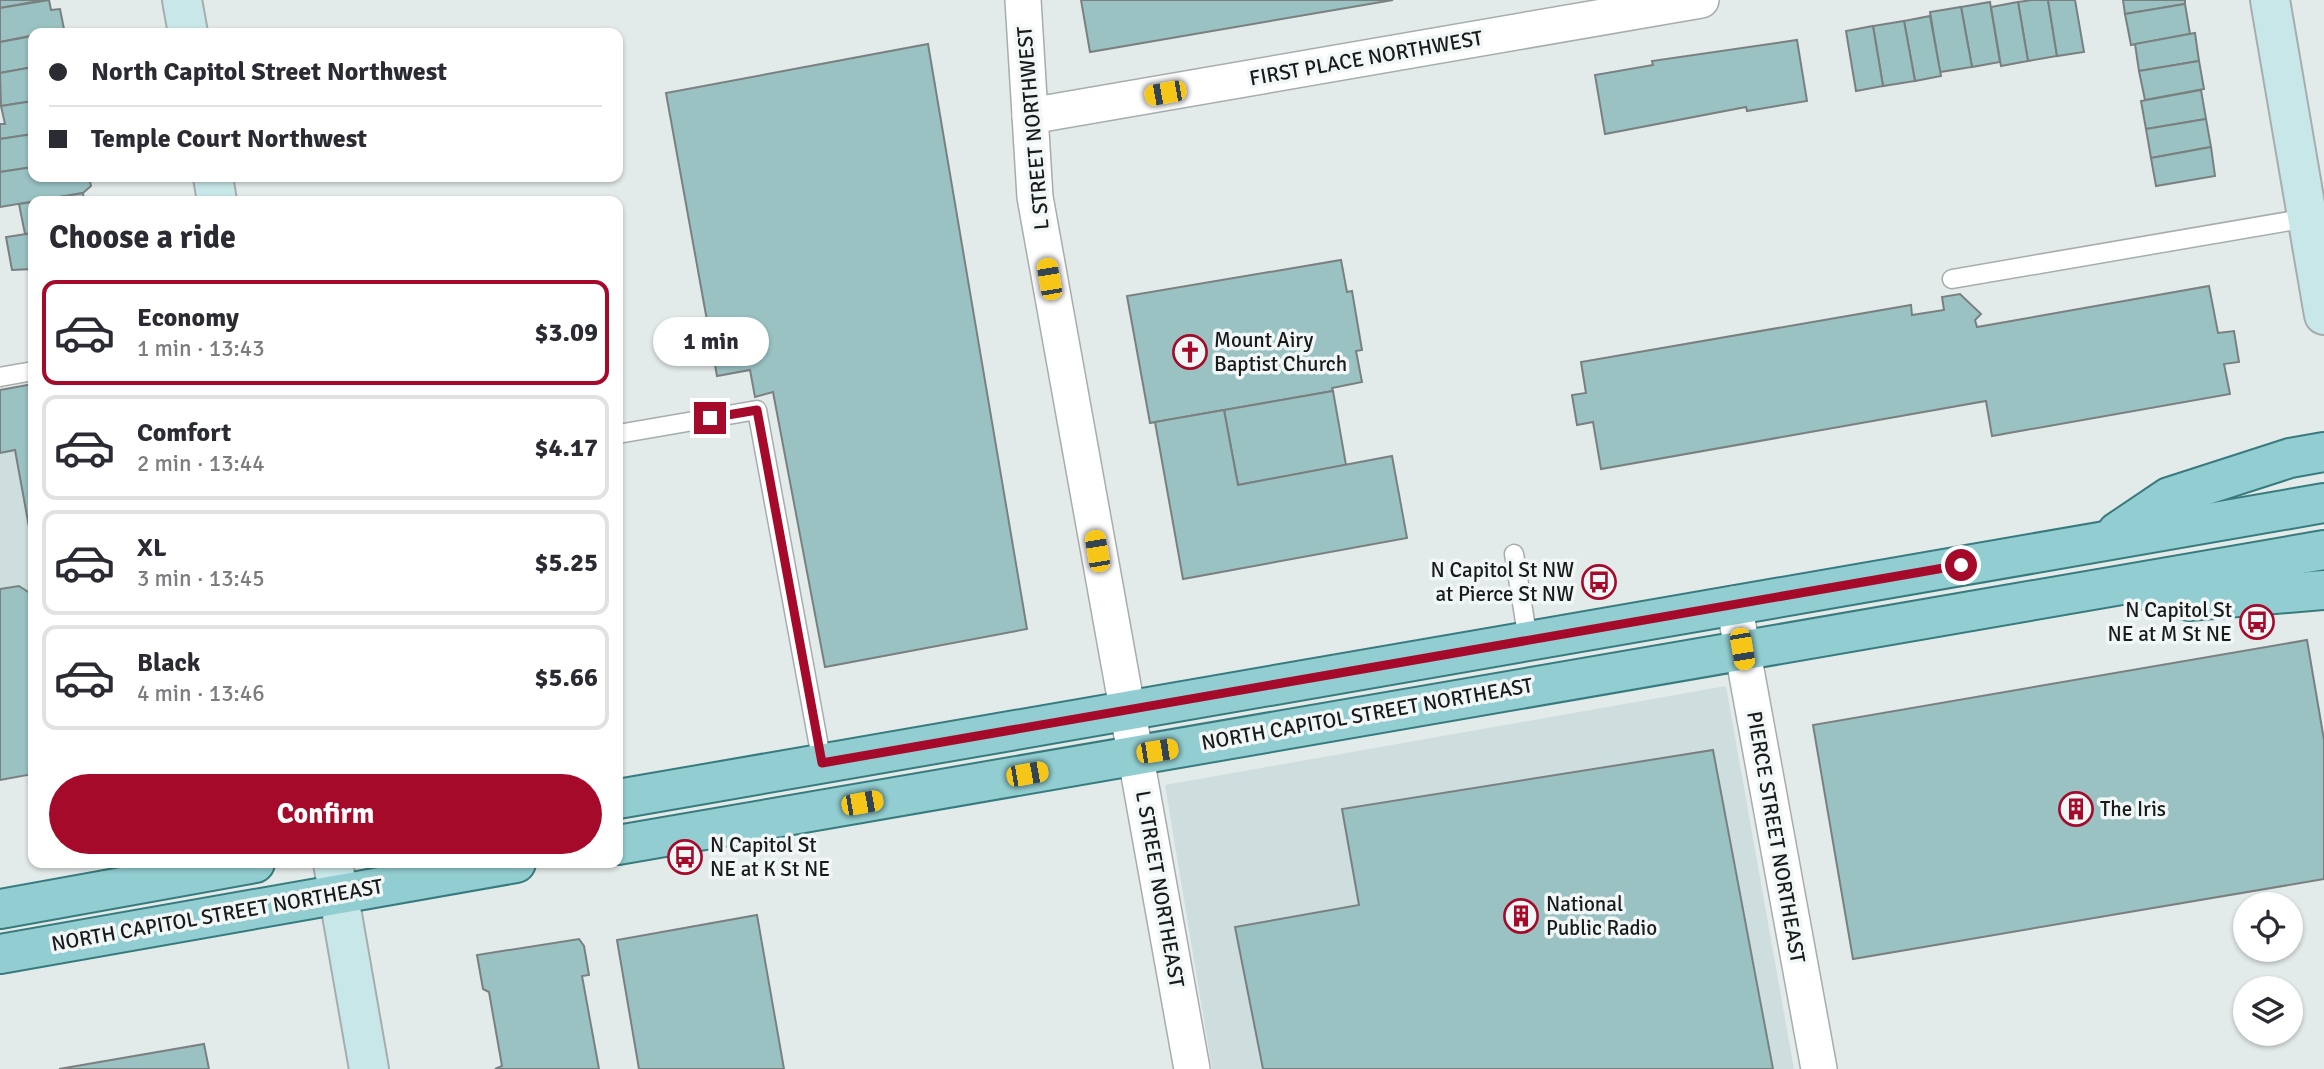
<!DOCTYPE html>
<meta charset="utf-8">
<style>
:root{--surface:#fff;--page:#f7f7f7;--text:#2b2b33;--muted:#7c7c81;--line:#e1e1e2;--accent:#a50a2b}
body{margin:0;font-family:Signika,sans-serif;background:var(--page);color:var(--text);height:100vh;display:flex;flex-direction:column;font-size:26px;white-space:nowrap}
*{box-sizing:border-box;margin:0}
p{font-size:23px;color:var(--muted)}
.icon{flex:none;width:38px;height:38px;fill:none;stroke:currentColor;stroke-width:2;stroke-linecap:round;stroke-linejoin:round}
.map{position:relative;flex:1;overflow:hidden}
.drawer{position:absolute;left:28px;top:196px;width:595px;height:672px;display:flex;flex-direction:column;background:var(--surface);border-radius:14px;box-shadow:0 2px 5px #0004}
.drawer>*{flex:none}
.banner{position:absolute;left:28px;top:28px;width:595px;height:154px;border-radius:14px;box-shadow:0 2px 5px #0004;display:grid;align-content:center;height:154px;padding:0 21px;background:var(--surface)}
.fabs{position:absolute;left:2233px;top:892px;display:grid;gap:14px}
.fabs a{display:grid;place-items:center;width:70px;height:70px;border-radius:50%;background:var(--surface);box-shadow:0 2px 5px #0004;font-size:35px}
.end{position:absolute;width:32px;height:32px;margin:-16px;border:9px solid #a50a2b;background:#fff;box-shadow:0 0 0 4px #fff}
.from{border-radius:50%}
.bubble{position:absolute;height:49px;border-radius:24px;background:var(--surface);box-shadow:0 2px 5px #0004;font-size:23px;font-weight:700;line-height:49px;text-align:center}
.car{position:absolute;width:21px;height:42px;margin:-21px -10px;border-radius:9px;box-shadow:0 0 5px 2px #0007;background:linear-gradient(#f5c518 24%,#345 0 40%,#f5c518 0 76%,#345 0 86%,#f5c518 0)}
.banner b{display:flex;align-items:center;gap:24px;height:66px;font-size:26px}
.banner b+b{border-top:2px solid var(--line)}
.banner i{width:18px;height:18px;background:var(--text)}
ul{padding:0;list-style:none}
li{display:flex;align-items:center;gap:21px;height:105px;margin:0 14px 10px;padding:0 7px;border:4px solid var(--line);border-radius:14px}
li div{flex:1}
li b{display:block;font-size:26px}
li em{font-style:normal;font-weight:700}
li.active{border-color:var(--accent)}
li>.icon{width:63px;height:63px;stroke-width:1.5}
h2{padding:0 21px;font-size:32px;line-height:84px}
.primary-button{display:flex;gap:14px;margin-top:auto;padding:14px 21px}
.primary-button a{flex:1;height:80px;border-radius:42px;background:var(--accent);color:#fff;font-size:28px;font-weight:700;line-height:80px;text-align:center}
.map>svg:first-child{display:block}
.built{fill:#cededf}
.building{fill:#9ac2c3;stroke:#7a8080;stroke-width:2}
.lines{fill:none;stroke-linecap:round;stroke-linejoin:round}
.lane-casing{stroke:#a7adad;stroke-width:21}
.street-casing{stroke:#a7adad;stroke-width:38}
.secondary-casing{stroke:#a7adad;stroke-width:42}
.primary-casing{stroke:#387b7e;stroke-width:42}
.lane{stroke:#fff;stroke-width:18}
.street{stroke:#fff;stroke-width:35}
.secondary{stroke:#c8e7e8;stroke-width:38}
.primary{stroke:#92ced1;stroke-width:38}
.route{stroke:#a50a2b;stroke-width:9}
.labels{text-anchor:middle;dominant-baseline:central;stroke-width:7;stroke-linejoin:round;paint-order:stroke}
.street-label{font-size:21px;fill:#191b1b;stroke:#f1f7f7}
.poi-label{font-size:21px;fill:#191b1b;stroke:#f1f7f7;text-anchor:start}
</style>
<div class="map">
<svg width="2324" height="1069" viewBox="0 0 2324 1069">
<rect width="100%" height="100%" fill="#e3eaea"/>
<g class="built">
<polygon points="33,384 33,771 0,777 0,390"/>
<polygon points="1726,686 1794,1069 1212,1069 1165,785"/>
</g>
<g class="building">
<polygon points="0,0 44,0 0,8"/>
<polygon points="49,0 51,10 60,9 64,29 0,42 0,8"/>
<polygon points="1081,0 1393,0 1090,52"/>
<polygon points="2032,0 2048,0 2057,56 2028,61 2018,2"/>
<polygon points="2048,0 2075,0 2084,52 2057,56"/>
<polygon points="2123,0 2185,0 2185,4 2125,14"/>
<polygon points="1990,2 2000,62 1972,67 1961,7"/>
<polygon points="2018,2 2028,61 2001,66 1991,7"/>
<polygon points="2185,4 2190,34 2131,45 2125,14"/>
<polygon points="1961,7 1972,67 1940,72 1930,12"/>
<polygon points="1930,16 1941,76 1915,81 1904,21"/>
<polygon points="1904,21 1915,81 1883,86 1873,26"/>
<polygon points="1873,26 1883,86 1856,91 1846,31"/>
<polygon points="2195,33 2199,61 2139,71 2135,44"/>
<polygon points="33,36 33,67 0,73 0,42"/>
<polygon points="1797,40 1807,101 1747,111 1746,107 1605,134 1595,75 1653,65 1652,61"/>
<polygon points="928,44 1027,629 825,667 773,392 755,397 750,370 717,376 666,93"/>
<polygon points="2199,61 2204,89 2145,100 2139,71"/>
<polygon points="33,67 33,101 1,106 0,73"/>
<polygon points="2201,90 2206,119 2146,129 2141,101"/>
<polygon points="33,101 33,134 0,139 0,124 5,124 1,106"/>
<polygon points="2206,119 2211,147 2151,158 2146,129"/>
<polygon points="33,134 33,167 0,172 0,139"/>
<polygon points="2211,147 2215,176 2156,186 2151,158"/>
<polygon points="33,167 33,177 89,177 91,186 83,193 0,207 0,172"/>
<polygon points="83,193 84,201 37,201"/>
<polygon points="33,202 33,233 25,234 19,204"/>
<polygon points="33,233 33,269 12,270 6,237"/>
<polygon points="1341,260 1347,292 1352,291 1362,350 1356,351 1362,382 1332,388 1333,391 1150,423 1127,296"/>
<polygon points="2209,286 2218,333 2234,331 2239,362 2224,364 2230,394 1992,436 1986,401 1601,469 1593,422 1577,425 1572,395 1586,393 1581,362 1911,305 1912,315 1944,310 1942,297 1960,294 1981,314 1975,320 1977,327"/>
<polygon points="33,384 33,549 15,450 0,453 0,390"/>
<polygon points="1333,391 1346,465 1238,485 1224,410"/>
<polygon points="1224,410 1238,485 1392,456 1407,538 1183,579 1155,422"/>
<polygon points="19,586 33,595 33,774 0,780 0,589"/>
<polygon points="2307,640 2324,740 2324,879 1853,959 1813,725"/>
<polygon points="1713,750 1773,1069 1263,1069 1235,927 1359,905 1342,809"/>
<polygon points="757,915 784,1069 639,1069 617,940"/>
<polygon points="579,939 584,946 589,975 582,976 599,1069 495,1069 502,1066 489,992 483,989 477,955"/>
<polygon points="204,1044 209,1069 59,1069"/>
</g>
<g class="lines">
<g class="lane-casing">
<g id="lane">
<polyline points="1952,279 2307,218"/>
<polyline points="0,377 33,371"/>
<polyline points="618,434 757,410 822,763"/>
<polyline points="1514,554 1528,640"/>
</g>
</g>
<g class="street-casing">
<g id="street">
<polyline points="1023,0 1035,197 1192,1069"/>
<polyline points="1030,116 1701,0"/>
<polyline points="1734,604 1819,1069"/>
</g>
</g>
<g class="secondary-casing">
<g id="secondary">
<polyline points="182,0 188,33"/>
<polyline points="2270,0 2324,315"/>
<polyline points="213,177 217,201"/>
<polyline points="333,863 369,1069"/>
</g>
</g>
<g class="primary-casing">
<g id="primary">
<polyline points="2117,532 2169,497 2290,458 2324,452"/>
<polyline points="2133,587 2189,601 2324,590"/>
<polyline points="618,799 2324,503"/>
<polyline points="618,845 2324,550"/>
<polyline points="0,909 255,863"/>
<polyline points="0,954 516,863"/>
</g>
</g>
<use href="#lane" class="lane"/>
<use href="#street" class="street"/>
<use href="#secondary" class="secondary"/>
<use href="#primary" class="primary"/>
</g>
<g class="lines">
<polyline class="route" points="710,418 757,410 822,763 1961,565"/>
</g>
<defs>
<g id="church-ring" transform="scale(1.75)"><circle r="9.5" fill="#f1f7f7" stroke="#a50a2b" stroke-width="1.5"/><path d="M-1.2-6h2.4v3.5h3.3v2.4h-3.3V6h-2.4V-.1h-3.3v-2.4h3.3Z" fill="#a50a2b"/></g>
<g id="bus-ring" transform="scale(1.75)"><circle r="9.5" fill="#f1f7f7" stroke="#a50a2b" stroke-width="1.5"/><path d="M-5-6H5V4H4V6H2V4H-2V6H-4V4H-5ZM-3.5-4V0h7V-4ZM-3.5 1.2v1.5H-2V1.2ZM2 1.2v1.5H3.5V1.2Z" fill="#a50a2b"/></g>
<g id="building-ring" transform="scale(1.75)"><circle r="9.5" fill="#f1f7f7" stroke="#a50a2b" stroke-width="1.5"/><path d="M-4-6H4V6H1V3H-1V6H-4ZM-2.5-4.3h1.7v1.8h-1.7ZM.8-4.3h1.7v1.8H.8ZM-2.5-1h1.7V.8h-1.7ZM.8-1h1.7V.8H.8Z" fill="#a50a2b"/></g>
</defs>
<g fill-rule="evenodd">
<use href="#church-ring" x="1190" y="352"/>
<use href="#bus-ring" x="1599" y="582"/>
<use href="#bus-ring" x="2257" y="622"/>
<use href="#building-ring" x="2076" y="809"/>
<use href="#bus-ring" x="685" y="857"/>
<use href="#building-ring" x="1521" y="916"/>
</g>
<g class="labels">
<g class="street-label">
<text transform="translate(1366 58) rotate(-10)">FIRST PLACE NORTHWEST</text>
<text transform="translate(1033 128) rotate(-95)">L STREET NORTHWEST</text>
<text transform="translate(1367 714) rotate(-10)">NORTH CAPITOL STREET NORTHEAST</text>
<text transform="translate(1776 837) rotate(80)">PIERCE STREET NORTHEAST</text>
<text transform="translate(1160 889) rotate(80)">L STREET NORTHEAST</text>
<text transform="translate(217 915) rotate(-10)">NORTH CAPITOL STREET NORTHEAST</text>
</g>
<g class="poi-label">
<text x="1214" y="340">Mount Airy<tspan x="1214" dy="24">Baptist Church</tspan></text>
<text x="1574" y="570" text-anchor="end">N Capitol St NW<tspan x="1574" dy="24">at Pierce St NW</tspan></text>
<text x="2232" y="610" text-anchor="end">N Capitol St<tspan x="2232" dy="24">NE at M St NE</tspan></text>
<text x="2100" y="809">The Iris</text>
<text x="710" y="845">N Capitol St<tspan x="710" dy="24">NE at K St NE</tspan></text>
<text x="1546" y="904">National<tspan x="1546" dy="24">Public Radio</tspan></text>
</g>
</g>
</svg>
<div class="fabs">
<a><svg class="icon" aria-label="locate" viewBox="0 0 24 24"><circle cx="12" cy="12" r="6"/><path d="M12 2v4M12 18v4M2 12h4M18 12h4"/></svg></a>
<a><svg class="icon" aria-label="layers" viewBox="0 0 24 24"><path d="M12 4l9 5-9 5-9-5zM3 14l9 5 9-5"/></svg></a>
</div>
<i class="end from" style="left:1961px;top:565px"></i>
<i class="end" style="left:710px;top:418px"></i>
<div class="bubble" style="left:653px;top:317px;width:116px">1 min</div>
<i class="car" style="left:1165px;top:93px;rotate:260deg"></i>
<i class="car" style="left:1049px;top:279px;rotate:350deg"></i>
<i class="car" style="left:1097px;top:551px;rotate:350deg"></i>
<i class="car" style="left:1742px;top:649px;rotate:170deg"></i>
<i class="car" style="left:1157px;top:751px;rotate:81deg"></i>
<i class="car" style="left:1027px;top:774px;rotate:80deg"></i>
<i class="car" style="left:862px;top:803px;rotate:80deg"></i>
<div class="banner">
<b><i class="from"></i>North Capitol Street Northwest</b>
<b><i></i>Temple Court Northwest</b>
</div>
<section class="drawer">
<h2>Choose a ride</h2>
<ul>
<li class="active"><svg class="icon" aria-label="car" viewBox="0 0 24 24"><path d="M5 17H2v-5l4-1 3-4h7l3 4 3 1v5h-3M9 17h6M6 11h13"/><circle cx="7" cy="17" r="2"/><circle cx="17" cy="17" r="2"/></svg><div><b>Economy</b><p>1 min · 13:43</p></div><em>$3.09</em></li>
<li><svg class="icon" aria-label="car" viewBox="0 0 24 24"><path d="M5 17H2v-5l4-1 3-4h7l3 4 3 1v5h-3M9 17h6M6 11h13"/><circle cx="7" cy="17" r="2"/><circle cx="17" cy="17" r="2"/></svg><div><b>Comfort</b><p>2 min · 13:44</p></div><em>$4.17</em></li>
<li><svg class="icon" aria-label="car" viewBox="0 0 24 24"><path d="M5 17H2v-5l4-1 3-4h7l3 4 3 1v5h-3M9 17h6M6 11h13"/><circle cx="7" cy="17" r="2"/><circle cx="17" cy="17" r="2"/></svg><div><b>XL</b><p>3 min · 13:45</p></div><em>$5.25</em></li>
<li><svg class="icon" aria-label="car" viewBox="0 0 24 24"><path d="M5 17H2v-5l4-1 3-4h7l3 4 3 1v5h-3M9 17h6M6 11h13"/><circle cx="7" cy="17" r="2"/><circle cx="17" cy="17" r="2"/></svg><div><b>Black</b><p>4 min · 13:46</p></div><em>$5.66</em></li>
</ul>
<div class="primary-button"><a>Confirm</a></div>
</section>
</div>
